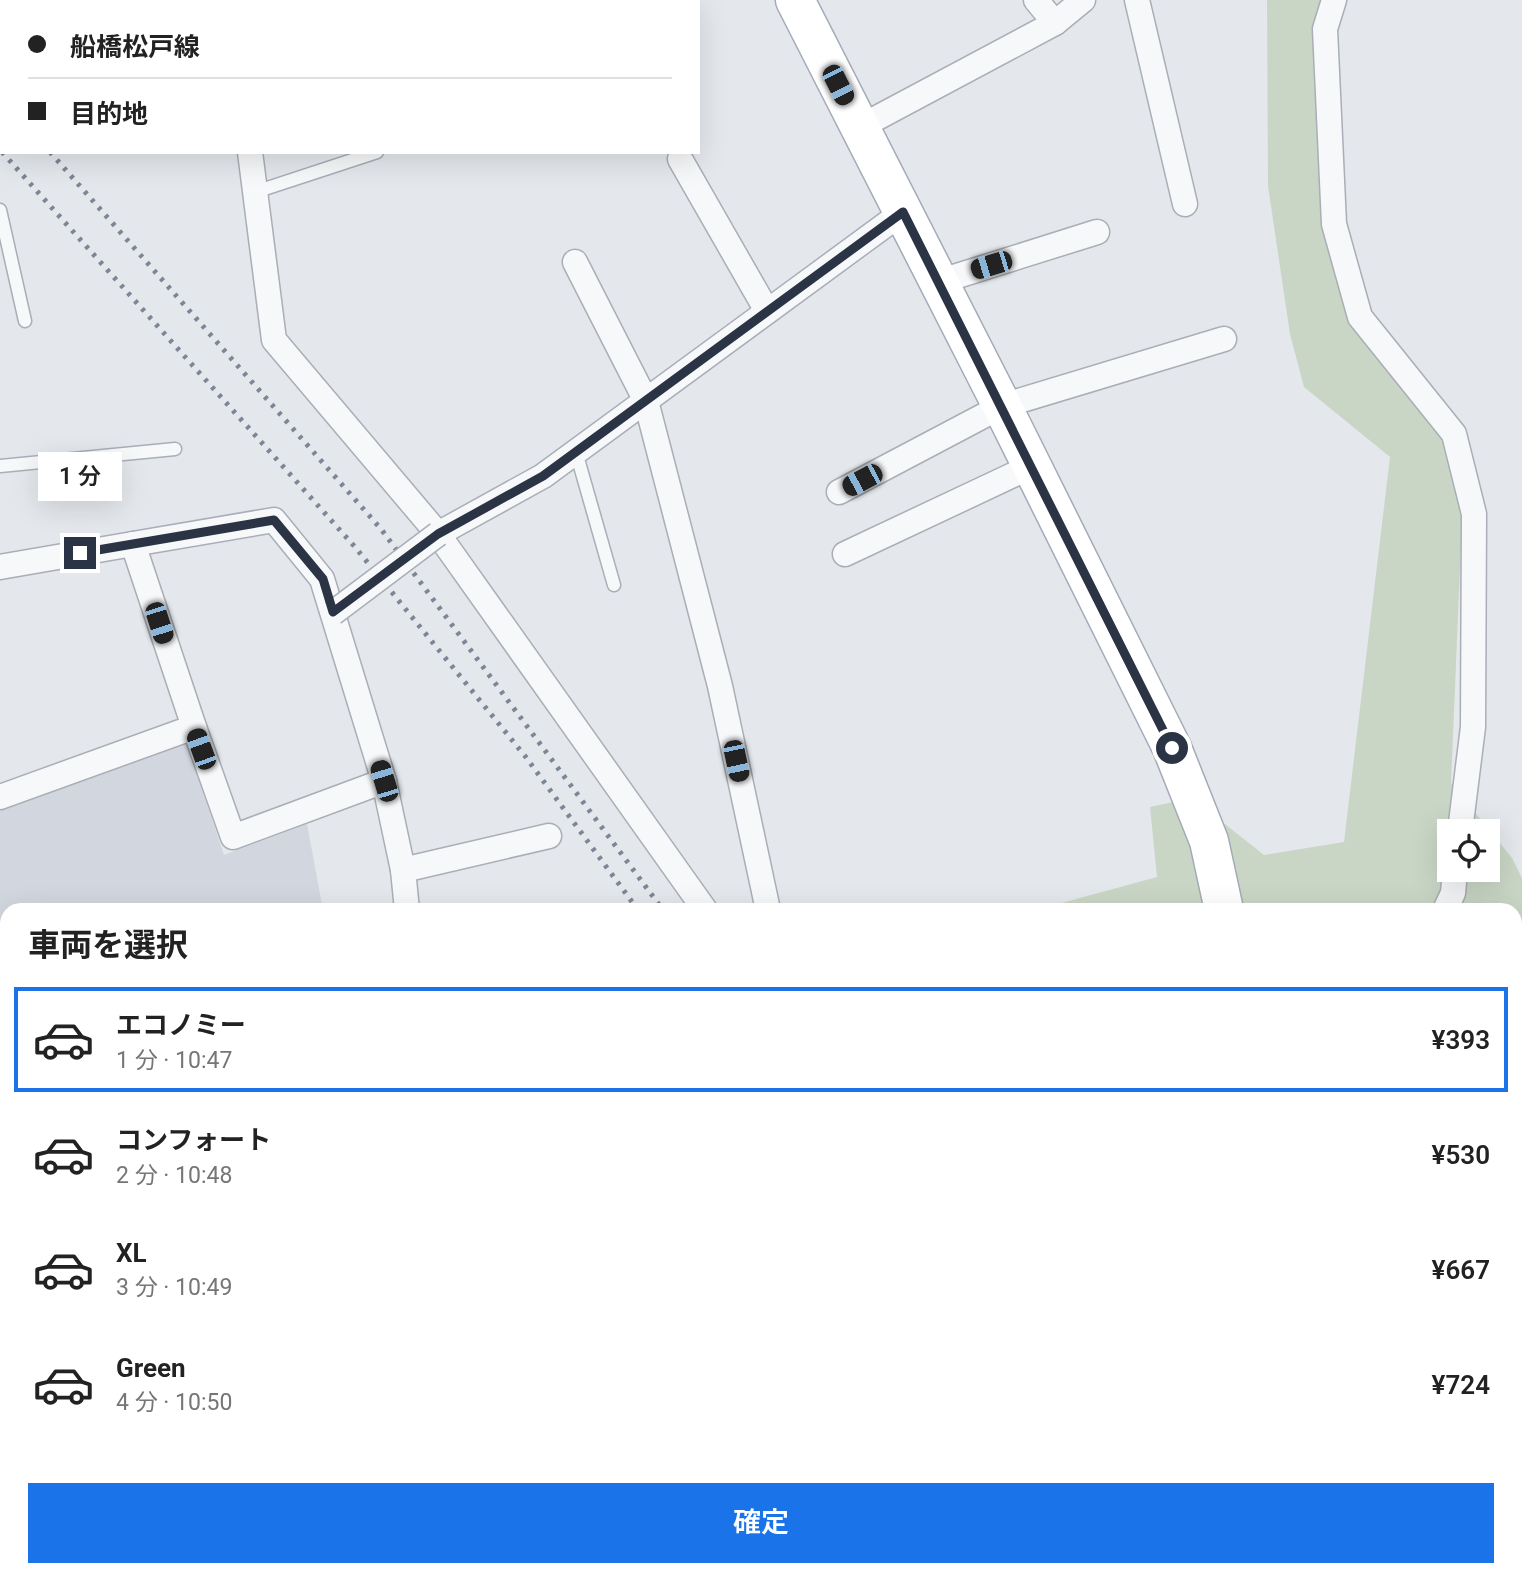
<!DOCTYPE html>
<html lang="ja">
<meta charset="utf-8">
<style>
:root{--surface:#fff;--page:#f2f2f2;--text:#222;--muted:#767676;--line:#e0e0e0;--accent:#1a73e8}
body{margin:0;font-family:Roboto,"Noto Sans JP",sans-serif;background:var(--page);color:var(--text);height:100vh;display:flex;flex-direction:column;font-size:26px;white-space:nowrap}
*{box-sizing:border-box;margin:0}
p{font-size:23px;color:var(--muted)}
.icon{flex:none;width:38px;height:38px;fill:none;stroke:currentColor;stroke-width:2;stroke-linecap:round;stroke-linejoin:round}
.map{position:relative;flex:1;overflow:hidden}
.drawer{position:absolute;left:0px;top:903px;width:1522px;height:674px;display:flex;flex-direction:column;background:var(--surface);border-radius:21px 21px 0 0;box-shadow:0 7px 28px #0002}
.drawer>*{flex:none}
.banner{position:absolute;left:0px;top:0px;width:700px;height:154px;box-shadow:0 7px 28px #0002;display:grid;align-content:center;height:154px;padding:0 28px;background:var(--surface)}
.buttons{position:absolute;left:1437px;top:819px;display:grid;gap:14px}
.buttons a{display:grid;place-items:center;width:63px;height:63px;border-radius:0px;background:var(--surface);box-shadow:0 7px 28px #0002;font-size:35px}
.end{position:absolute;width:32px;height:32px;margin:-16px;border:9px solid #2b3445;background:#fff;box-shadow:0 0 0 4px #fff}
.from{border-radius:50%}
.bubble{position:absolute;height:49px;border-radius:0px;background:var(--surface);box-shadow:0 7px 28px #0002;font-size:23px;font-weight:600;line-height:49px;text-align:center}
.car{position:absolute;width:21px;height:42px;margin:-21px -10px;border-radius:9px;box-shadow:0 0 5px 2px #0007;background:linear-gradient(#222 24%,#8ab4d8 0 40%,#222 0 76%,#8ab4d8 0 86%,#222 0)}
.banner b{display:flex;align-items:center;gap:24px;height:66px;font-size:26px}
.banner b+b{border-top:2px solid var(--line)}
.banner i{width:18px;height:18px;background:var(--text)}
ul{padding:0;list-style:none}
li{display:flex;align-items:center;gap:21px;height:105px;margin:0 14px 10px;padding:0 14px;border:4px solid transparent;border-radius:0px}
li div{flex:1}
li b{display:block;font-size:26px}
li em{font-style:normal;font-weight:600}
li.on{border-color:var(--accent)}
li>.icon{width:63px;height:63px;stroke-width:1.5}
h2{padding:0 28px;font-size:32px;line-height:84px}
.primary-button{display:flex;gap:14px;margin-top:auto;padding:14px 28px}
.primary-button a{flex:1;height:80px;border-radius:0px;background:var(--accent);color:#fff;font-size:28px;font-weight:600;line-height:80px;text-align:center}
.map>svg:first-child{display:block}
.built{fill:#d2d6de}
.green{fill:#c9d6c5;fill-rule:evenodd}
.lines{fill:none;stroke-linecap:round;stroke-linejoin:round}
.service-casing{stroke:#a9aeb7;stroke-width:15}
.minor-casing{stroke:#a9aeb7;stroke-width:27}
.primary-casing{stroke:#a3abb8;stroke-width:41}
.service{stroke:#f7f8fa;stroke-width:12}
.minor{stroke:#f7f8fa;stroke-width:24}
.primary{stroke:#fff;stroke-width:38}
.rail{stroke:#7d8696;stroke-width:5;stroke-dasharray:3.5 7;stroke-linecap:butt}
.minor-bridge-casing{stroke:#a9aeb7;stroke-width:27;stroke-linecap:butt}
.minor-bridge{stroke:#f7f8fa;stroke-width:24}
.route{stroke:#2b3445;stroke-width:9}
</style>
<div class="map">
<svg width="1522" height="1576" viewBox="0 0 1522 1576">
<rect width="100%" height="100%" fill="#e4e7ec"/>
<polygon class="built" points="185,740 224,855 307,824 323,910 7,910 7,1433 0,1432 0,807"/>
<path class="green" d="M 1267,0 L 1325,0 L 1319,169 L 1341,289 L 1436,401 L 1464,473 L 1451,783 L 1512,858 L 1522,878 L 1522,1169 L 1516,1181 L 1516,910 L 1192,910 L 1190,904 L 1171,910 L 1036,910 L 1157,877 L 1150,807 L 1192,798 L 1264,855 L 1344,842 L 1390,457 L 1304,387 L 1290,334 L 1268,186 ZM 1449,831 L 1488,831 L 1488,870 L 1449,870 Z"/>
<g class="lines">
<g class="service-casing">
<g id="service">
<polyline points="255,192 377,152"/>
<polyline points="0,210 25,321"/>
<polyline points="576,452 614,585"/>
<polyline points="0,466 175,449"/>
</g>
</g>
<g class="minor-casing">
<g id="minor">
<polyline points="56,0 58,2"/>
<polyline points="231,0 232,2"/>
<polyline points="1036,0 1055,23"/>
<polyline points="1137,0 1185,204"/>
<polyline points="1334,0 1325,29 1334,224 1360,317 1454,434 1474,514 1473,727 1460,831"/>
<polyline points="101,2 103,0"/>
<polyline points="0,94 2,93"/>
<polyline points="860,127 1055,23 1083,0"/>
<polyline points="250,152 274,340 438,534 705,910"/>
<polyline points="680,159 767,311"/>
<polyline points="575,262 646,401 720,686 768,910"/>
<polyline points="938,282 1097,232"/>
<polyline points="839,492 1002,406 1224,339"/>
<polyline points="438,534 543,476 903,212"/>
<polyline points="845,554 1032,466"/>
<polyline points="0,567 133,544"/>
<polyline points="194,727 233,837 384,781"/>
<polyline points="0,797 194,727 133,544 274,520 322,579 384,781 403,870 407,910"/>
<polyline points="403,870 549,836"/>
<polyline points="1445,910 1453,893 1455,870"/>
<polyline points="0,1458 7,1448"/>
<polyline points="338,1570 349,1576"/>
<polyline points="1388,1570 1394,1576"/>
<polyline points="1098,1576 1116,1570"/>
<polyline points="1200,1576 1204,1570"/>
</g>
</g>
<g class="primary-casing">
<g id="primary">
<polyline points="795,0 1002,406 1172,748 1209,841 1224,910"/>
<polyline points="1437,1570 1443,1576"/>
</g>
</g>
<use href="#service" class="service"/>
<use href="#minor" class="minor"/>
<use href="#primary" class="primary"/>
<g class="rail">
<polyline points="0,95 2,97"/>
<polyline points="2,152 355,547 525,756 638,910"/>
<polyline points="50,152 381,529 663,910"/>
<polyline points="1096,1570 1100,1576"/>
<polyline points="1120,1570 1125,1576"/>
</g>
<g class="minor-bridge-casing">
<polyline id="minor-bridge" points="333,613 438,534"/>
</g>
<use href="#minor-bridge" class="minor-bridge"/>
</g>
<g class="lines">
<polyline class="route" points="80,553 274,520 323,579 333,612 438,534 543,476 903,212 1172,748"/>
</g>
</svg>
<div class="buttons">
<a><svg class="icon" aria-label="locate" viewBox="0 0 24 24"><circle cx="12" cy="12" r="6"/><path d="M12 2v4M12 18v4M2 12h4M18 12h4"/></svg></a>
</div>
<i class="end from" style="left:1172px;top:748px"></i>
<i class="end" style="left:80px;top:553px"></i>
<div class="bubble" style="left:38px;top:452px;width:84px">1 分</div>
<i class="car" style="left:838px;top:85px;rotate:153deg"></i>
<i class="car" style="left:991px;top:265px;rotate:253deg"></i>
<i class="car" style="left:862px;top:480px;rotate:242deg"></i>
<i class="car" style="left:159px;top:623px;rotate:162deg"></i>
<i class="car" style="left:201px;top:749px;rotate:340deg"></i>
<i class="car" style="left:736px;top:761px;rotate:168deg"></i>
<i class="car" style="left:384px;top:781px;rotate:343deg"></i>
<div class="banner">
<b><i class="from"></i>船橋松戸線</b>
<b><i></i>目的地</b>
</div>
<section class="drawer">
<h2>車両を選択</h2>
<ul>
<li class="on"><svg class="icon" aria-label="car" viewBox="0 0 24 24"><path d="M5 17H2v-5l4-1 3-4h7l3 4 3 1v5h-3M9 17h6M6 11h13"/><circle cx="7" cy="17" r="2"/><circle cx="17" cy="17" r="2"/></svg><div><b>エコノミー</b><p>1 分 · 10:47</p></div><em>¥393</em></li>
<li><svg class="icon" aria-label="car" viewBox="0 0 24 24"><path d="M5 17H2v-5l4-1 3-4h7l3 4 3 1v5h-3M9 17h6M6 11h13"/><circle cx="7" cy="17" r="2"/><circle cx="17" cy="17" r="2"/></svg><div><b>コンフォート</b><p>2 分 · 10:48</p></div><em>¥530</em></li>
<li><svg class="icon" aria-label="car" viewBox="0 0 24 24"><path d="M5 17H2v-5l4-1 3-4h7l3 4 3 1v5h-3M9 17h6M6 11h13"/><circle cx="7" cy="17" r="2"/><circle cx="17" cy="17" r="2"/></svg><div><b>XL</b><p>3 分 · 10:49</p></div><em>¥667</em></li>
<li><svg class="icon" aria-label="car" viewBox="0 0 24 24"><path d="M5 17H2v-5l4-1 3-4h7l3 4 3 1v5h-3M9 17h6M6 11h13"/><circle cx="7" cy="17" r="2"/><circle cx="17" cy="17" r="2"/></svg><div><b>Green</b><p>4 分 · 10:50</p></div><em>¥724</em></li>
</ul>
<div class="primary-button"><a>確定</a></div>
</section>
</div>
